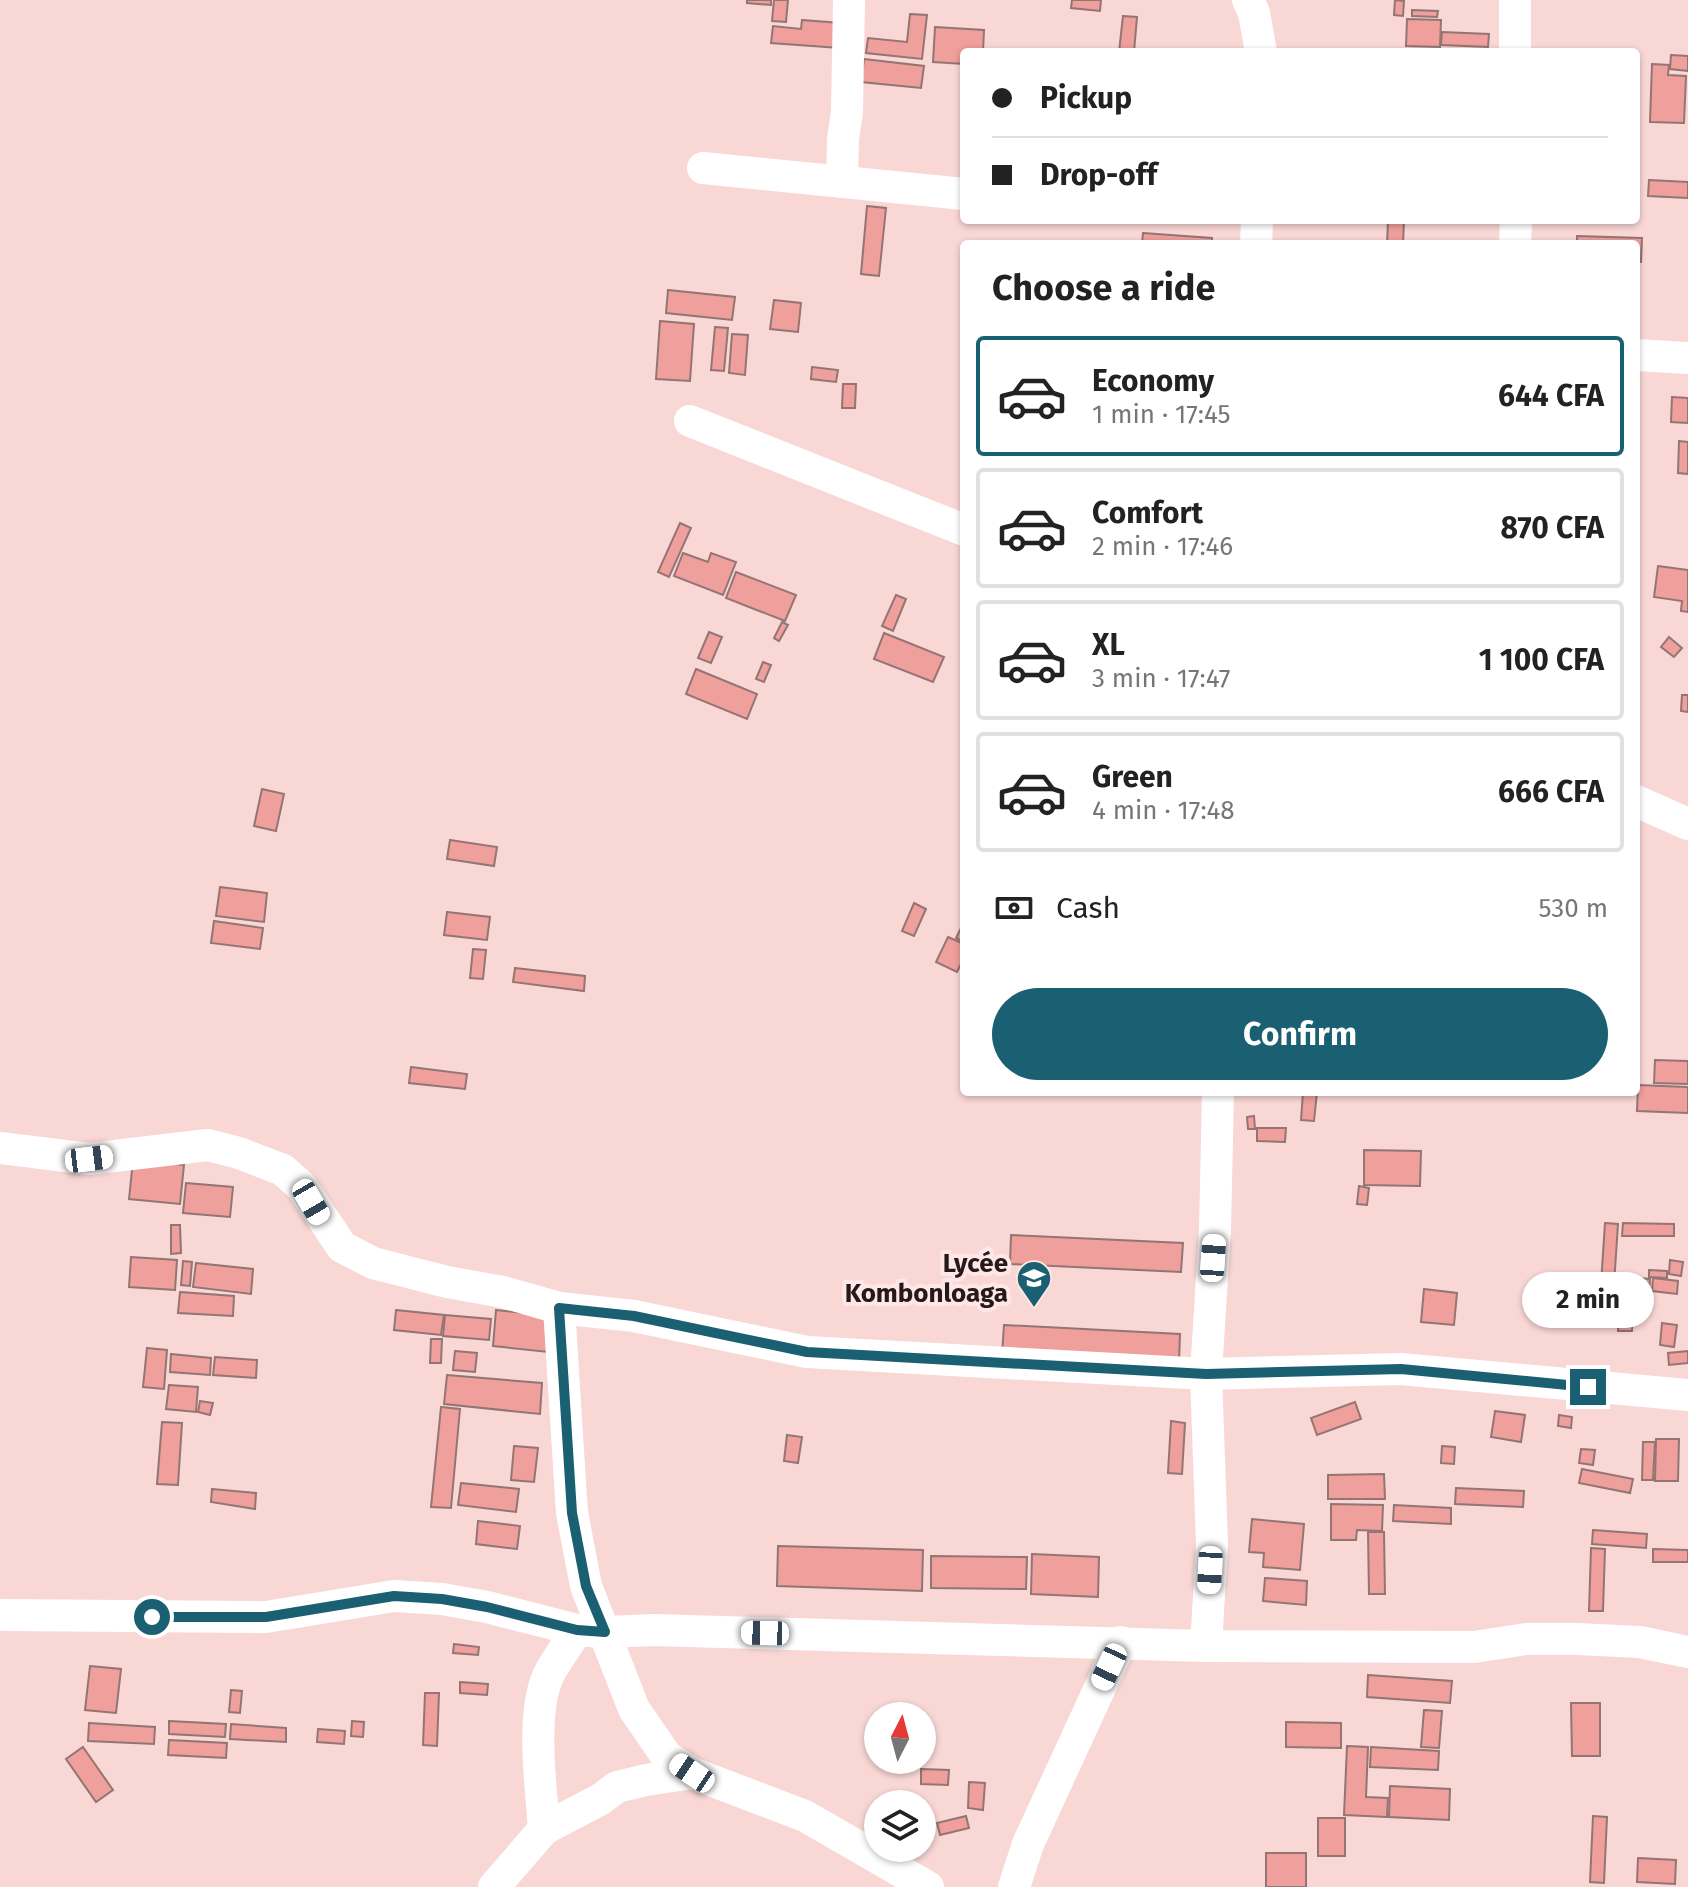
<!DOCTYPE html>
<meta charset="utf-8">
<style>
:root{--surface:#fff;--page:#f6f6f6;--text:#222;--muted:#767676;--line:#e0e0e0;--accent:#1b5f72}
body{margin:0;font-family:"Fira Sans",sans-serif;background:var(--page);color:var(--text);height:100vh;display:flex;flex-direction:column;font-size:30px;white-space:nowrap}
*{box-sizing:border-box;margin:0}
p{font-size:26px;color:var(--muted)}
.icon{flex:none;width:44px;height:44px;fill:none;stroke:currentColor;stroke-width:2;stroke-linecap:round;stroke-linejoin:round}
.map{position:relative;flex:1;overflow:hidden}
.drawer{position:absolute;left:960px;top:240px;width:680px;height:856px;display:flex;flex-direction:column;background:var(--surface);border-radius:8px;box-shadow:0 2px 6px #0004}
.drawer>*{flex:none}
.guide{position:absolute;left:960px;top:48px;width:680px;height:176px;border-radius:8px;box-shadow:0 2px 6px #0004;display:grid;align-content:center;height:176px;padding:0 32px;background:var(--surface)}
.needle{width:52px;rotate:6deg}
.controls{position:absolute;left:864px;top:1702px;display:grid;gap:16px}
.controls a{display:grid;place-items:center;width:72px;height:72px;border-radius:50%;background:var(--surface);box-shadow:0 2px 6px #0004;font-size:40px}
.end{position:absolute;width:36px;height:36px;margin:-18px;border:10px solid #1b5f72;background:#fff;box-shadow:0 0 0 4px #fff}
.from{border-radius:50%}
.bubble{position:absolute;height:56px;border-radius:28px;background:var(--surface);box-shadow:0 2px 6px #0004;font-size:26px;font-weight:700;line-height:56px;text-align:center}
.car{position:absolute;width:24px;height:48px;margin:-24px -12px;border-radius:10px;box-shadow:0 0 6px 2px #0007;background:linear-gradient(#fff 24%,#345 0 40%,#fff 0 76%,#345 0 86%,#fff 0)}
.guide b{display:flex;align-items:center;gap:28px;height:76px;font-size:30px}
.guide b+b{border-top:2px solid var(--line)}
.guide i{width:20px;height:20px;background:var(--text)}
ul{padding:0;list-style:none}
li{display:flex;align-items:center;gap:24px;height:120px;margin:0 16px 12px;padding:0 16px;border:4px solid var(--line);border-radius:8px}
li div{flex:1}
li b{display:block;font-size:30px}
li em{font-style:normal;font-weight:700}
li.active{border-color:var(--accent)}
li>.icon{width:72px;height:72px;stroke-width:1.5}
h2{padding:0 32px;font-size:36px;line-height:96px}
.pay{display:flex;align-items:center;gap:20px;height:88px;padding:0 32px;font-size:30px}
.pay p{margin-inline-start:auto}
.cta{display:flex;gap:16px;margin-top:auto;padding:16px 32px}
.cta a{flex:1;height:92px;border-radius:48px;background:var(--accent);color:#fff;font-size:32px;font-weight:700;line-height:92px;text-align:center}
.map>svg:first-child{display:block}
.building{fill:#ef9f9c;stroke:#937573;stroke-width:2}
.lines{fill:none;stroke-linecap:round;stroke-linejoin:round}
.minor{stroke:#fff;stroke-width:32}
.route{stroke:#1b5f72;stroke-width:10}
.labels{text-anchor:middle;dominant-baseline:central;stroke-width:8;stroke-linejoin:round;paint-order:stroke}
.poi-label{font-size:26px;font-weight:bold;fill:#251919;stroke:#fde8e7;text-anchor:end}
</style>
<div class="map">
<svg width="1688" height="1887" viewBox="0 0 1688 1887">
<rect width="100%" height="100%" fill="#f9d7d5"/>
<g class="building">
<polygon points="747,0 771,0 771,5 747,3"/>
<polygon points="774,0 788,0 786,22 772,21"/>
<polygon points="1072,0 1101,0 1100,11 1071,8"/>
<polygon points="1395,0 1404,1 1403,16 1394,15"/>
<polygon points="1412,10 1438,11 1437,17 1412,16"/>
<polygon points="910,14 927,15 922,59 866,53 868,38 907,42"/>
<polygon points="1123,16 1137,17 1134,52 1119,52"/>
<polygon points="1407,19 1441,20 1440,47 1406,46"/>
<polygon points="802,20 841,23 839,48 771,43 773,26 801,29"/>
<polygon points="935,27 984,30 983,52 964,52 964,64 933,62"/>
<polygon points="1442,32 1489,34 1488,47 1441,45"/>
<polygon points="1671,55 1688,56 1688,71 1670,69"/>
<polygon points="864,59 924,66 921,88 861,82"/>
<polygon points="1652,64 1669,65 1668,75 1686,76 1684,123 1650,122"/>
<polygon points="1649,180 1688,182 1688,198 1648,196"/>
<polygon points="867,206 886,208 879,276 861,274"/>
<polygon points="1388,220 1404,220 1403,244 1387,244"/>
<polygon points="1143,233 1212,238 1212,244 1142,244"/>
<polygon points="1577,236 1642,238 1641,262 1636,262 1636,244 1577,244"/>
<polygon points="668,290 735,297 732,320 666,313"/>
<polygon points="774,300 801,303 798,332 770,329"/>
<polygon points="660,321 694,324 690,381 656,379"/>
<polygon points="715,327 728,328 724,371 711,370"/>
<polygon points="732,334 748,335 745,375 729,373"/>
<polygon points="812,367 838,370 836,382 811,379"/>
<polygon points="843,384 856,384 855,408 842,408"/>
<polygon points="1672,397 1688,398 1688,423 1671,422"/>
<polygon points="1679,441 1688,442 1688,474 1678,473"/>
<polygon points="680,523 691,528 669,577 658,572"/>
<polygon points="683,553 708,562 711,553 736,562 723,595 674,576"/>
<polygon points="1658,566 1688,570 1688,612 1681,611 1682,601 1654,597"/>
<polygon points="736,572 796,595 785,621 726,598"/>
<polygon points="896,595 906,599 893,631 882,626"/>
<polygon points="782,622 788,625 779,641 774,638"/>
<polygon points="709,632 722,637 711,663 698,658"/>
<polygon points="884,633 944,657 933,682 874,659"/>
<polygon points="1669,637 1682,648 1674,657 1661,647"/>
<polygon points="763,662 771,665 764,682 756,679"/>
<polygon points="696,669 757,694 747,719 686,694"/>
<polygon points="1682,695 1688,695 1688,712 1681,711"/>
<polygon points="262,789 284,794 276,831 254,826"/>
<polygon points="450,840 497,847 494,866 447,859"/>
<polygon points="220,887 267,893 264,922 216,916"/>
<polygon points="914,903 926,909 914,936 902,931"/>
<polygon points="447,912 490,917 487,940 444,935"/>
<polygon points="214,921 263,928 260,949 211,943"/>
<polygon points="961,928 964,930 964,942 956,938"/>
<polygon points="948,937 964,944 964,958 957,972 936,962"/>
<polygon points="473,949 486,950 483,979 470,978"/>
<polygon points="515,968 585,976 584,991 513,982"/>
<polygon points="1655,1060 1688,1061 1688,1084 1654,1083"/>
<polygon points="411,1067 467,1074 465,1089 409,1083"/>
<polygon points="1638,1085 1688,1087 1688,1113 1637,1111"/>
<polygon points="1303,1092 1317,1092 1314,1121 1301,1120"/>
<polygon points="1254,1116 1255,1129 1248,1129 1247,1117"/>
<polygon points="1257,1128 1286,1128 1285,1142 1257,1141"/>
<polygon points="1364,1150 1421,1151 1420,1186 1364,1185"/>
<polygon points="133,1160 184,1165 180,1204 129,1199"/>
<polygon points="186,1183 233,1187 230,1217 183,1213"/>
<polygon points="1359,1186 1369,1188 1367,1205 1357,1204"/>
<polygon points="1605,1223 1618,1224 1614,1285 1601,1284"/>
<polygon points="1623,1223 1674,1224 1674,1236 1622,1236"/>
<polygon points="171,1225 180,1225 181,1253 171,1254"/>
<polygon points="1011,1235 1183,1243 1181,1272 1010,1264"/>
<polygon points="131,1257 177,1260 175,1290 129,1287"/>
<polygon points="1670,1260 1683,1262 1681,1276 1669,1274"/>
<polygon points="183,1261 192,1262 190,1286 181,1285"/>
<polygon points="196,1263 253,1269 251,1294 193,1287"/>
<polygon points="1649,1270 1667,1271 1667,1278 1649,1277"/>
<polygon points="1623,1277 1650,1279 1649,1293 1622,1291"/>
<polygon points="1653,1278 1678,1281 1677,1294 1652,1291"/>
<polygon points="1424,1289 1457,1293 1454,1325 1421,1322"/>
<polygon points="180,1292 234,1296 233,1316 178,1313"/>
<polygon points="1619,1293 1633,1294 1632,1331 1618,1331"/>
<polygon points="396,1310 444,1315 441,1335 394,1330"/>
<polygon points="496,1310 551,1316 548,1352 493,1346"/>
<polygon points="445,1315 491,1319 489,1340 443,1336"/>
<polygon points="1662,1323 1677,1325 1674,1347 1660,1345"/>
<polygon points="1004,1325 1180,1334 1179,1363 1002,1354"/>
<polygon points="431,1339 442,1339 441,1363 430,1363"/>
<polygon points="147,1348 167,1350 164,1389 143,1387"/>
<polygon points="455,1351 477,1353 475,1372 453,1370"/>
<polygon points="1688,1351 1688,1363 1669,1365 1668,1353"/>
<polygon points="171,1354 211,1358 210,1375 170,1372"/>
<polygon points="215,1357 257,1360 256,1378 213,1375"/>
<polygon points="447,1375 542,1383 540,1414 444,1404"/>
<polygon points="169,1385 198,1387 196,1412 166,1409"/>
<polygon points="200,1401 213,1403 210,1415 198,1412"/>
<polygon points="1355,1402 1361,1419 1317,1435 1311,1418"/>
<polygon points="441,1407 460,1409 451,1508 431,1507"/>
<polygon points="1495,1411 1525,1415 1521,1442 1491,1437"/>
<polygon points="1559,1415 1572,1417 1571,1428 1558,1426"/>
<polygon points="1171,1421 1185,1423 1182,1474 1168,1473"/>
<polygon points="162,1422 182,1423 178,1485 157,1484"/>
<polygon points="787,1435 802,1437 798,1463 784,1461"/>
<polygon points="1656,1439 1679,1439 1678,1481 1655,1481"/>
<polygon points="1643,1442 1655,1442 1653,1480 1642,1480"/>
<polygon points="514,1446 538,1448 534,1482 511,1480"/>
<polygon points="1442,1446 1455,1447 1454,1464 1441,1463"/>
<polygon points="1581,1449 1595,1450 1593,1465 1579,1463"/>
<polygon points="1582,1469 1633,1479 1630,1493 1579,1483"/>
<polygon points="1384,1474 1385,1499 1328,1499 1328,1475"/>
<polygon points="461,1483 519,1489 516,1512 458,1505"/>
<polygon points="1456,1488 1524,1491 1523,1507 1455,1504"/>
<polygon points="212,1489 256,1493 255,1509 211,1502"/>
<polygon points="1331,1504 1383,1505 1382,1531 1357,1530 1356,1540 1331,1540"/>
<polygon points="1394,1505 1451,1508 1451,1524 1393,1521"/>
<polygon points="1252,1519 1304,1524 1300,1570 1263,1567 1264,1553 1249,1552"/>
<polygon points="478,1521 520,1526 517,1549 476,1544"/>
<polygon points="1593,1530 1647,1534 1646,1548 1592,1544"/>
<polygon points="1368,1532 1384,1532 1385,1594 1369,1594"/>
<polygon points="778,1546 923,1550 922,1591 777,1586"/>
<polygon points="1591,1548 1605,1549 1603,1611 1589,1611"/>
<polygon points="1653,1549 1688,1550 1688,1562 1653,1562"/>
<polygon points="1032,1554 1099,1557 1098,1597 1031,1594"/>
<polygon points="931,1556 1027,1557 1026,1589 931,1588"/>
<polygon points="1265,1578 1307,1581 1306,1605 1263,1601"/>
<polygon points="454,1644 479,1647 478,1655 453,1653"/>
<polygon points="90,1666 121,1669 116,1713 85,1710"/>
<polygon points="1368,1675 1452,1681 1450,1703 1367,1697"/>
<polygon points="460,1682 488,1684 487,1695 460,1693"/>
<polygon points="231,1690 242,1691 240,1713 229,1712"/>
<polygon points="425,1693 439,1693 437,1746 423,1745"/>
<polygon points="1571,1703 1600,1703 1600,1756 1572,1756"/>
<polygon points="1424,1710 1442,1711 1439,1748 1421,1747"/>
<polygon points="169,1721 226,1724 225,1737 169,1734"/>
<polygon points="352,1721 364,1722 363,1737 351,1736"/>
<polygon points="1286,1722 1341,1723 1341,1748 1286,1747"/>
<polygon points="89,1723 155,1727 154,1744 88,1741"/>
<polygon points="231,1724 286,1728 286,1742 230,1739"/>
<polygon points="318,1729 345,1731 344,1744 317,1742"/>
<polygon points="169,1740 227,1743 226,1758 168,1755"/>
<polygon points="1347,1746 1368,1747 1366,1797 1388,1798 1387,1817 1344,1815"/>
<polygon points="83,1747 113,1790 96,1802 66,1759"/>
<polygon points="1371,1747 1439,1751 1438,1770 1370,1767"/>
<polygon points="921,1769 949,1770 948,1785 921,1784"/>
<polygon points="969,1782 985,1783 983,1810 968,1808"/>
<polygon points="1390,1786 1450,1789 1449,1820 1389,1817"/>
<polygon points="966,1816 969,1828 940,1835 937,1823"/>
<polygon points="1593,1816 1607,1817 1604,1883 1590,1882"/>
<rect x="1318" y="1818" width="27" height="38"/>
<rect x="1266" y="1853" width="40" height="34"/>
<polygon points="1638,1858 1676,1860 1675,1884 1637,1882"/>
</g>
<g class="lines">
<g class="minor">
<polyline points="1248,0 1254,13 1261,52"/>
<polyline points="1515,0 1515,52"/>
<polyline points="703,168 964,194"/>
<polyline points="842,182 843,139 847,112 849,0"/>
<polyline points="1256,244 1257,220"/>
<polyline points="1515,244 1516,220"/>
<polyline points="1636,355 1688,358"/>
<polyline points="690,421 964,530"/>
<polyline points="1636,801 1688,824"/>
<polyline points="0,1148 89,1159 208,1145 239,1153 283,1170 302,1187 342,1247 373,1263 447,1282 503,1292 559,1308 634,1316 807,1352 1206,1374 1401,1369 1688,1395"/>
<polyline points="559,1308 572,1513 586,1586 634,1709 667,1757 692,1773 805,1816 928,1887"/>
<polyline points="0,1615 266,1617 394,1596 442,1599 487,1607 577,1630 605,1632 654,1630 1206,1646 1474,1647 1526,1639 1577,1639 1640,1642 1688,1652"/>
<polyline points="1206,1646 1212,1544 1206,1374 1215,1229 1218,1092"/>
<path d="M 544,1829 C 541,1786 530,1710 550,1672 C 558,1658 568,1644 577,1630"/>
<polyline points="494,1887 544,1829 601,1799 617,1787 646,1780 692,1773"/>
<polyline points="1014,1887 1028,1844 1121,1642"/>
</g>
</g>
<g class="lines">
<polyline class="route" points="152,1617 266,1617 394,1596 442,1599 487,1607 577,1630 605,1632 586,1586 572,1513 559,1308 634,1316 807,1352 1206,1374 1401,1369 1588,1387"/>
</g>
<defs>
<g id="school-pin" transform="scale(1.8)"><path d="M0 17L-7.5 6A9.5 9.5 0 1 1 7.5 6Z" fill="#1b5f72" stroke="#fde8e7"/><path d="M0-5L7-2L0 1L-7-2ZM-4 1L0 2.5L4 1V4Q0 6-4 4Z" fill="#fff"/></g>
</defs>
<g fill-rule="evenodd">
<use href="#school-pin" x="1034" y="1278"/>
</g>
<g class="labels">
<g class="poi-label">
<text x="1008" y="1263">Lycée<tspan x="1008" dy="30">Kombonloaga</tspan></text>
</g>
</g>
</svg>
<div class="controls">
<a><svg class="needle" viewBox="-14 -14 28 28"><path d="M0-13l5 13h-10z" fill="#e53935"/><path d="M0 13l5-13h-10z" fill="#767676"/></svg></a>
<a><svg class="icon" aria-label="layers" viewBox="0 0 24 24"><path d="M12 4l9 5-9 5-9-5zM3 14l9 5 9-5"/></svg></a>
</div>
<i class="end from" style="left:152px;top:1617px"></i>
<i class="end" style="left:1588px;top:1387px"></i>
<div class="bubble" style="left:1522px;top:1272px;width:132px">2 min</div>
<i class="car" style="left:89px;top:1159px;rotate:83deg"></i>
<i class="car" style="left:311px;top:1202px;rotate:150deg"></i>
<i class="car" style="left:1213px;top:1258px;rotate:4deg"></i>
<i class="car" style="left:1210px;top:1570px;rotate:183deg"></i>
<i class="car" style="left:765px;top:1633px;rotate:271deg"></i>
<i class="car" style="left:1109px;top:1667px;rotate:205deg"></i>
<i class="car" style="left:692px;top:1773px;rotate:304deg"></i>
<div class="guide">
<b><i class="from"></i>Pickup</b>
<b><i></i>Drop-off</b>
</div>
<section class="drawer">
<h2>Choose a ride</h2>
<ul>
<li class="active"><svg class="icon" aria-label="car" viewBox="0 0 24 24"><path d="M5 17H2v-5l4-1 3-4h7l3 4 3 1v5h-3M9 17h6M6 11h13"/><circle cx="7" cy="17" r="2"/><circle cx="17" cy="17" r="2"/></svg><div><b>Economy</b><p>1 min · 17:45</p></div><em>644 CFA</em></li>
<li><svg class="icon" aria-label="car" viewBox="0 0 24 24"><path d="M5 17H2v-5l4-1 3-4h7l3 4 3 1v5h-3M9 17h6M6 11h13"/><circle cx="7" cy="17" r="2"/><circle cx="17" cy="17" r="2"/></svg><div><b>Comfort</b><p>2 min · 17:46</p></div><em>870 CFA</em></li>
<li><svg class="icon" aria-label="car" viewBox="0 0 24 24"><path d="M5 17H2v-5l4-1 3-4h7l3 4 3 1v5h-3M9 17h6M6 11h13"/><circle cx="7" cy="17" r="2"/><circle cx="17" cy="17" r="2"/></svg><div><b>XL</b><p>3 min · 17:47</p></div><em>1 100 CFA</em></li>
<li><svg class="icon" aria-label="car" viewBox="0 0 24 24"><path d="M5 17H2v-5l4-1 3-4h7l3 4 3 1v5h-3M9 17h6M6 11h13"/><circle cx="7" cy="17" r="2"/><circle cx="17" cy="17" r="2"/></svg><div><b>Green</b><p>4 min · 17:48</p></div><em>666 CFA</em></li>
</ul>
<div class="pay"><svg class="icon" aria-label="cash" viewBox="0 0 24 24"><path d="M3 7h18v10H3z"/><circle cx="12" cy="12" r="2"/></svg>Cash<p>530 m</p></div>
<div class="cta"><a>Confirm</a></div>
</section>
</div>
